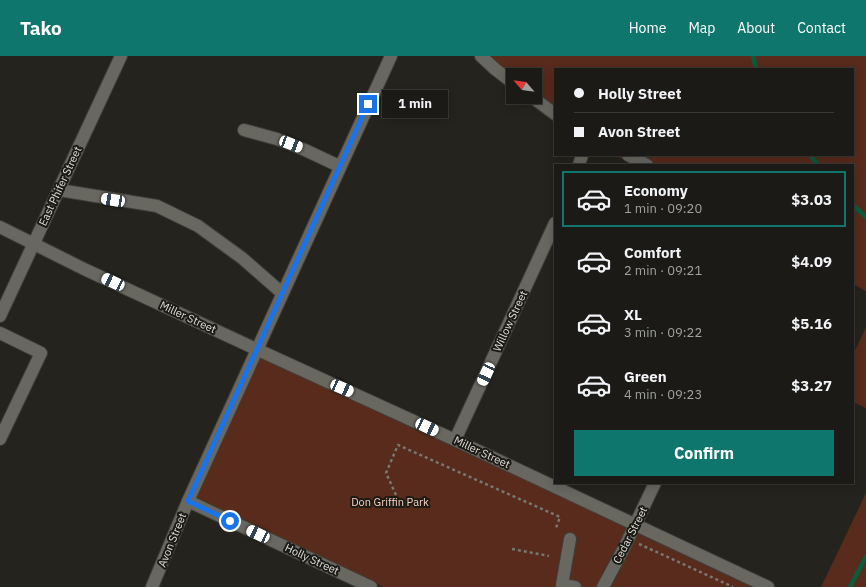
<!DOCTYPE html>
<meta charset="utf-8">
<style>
:root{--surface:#1b1a16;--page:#282723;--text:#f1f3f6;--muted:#a0a1a1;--line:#393835;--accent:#0f766e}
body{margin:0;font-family:"IBM Plex Sans",sans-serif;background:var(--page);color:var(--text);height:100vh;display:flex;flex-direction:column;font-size:15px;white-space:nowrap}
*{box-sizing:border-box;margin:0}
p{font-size:13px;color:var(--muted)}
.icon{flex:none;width:22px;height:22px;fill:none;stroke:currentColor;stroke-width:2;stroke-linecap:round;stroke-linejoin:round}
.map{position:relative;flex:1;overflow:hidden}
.sheet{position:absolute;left:554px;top:108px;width:300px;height:320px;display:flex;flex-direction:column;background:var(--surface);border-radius:0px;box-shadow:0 2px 10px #0003,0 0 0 1px var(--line)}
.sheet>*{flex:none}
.banner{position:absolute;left:554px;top:12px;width:300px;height:88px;border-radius:0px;box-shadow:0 2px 10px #0003,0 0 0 1px var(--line);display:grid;align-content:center;height:88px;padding:0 20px;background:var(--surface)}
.needle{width:26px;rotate:298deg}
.controls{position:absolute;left:506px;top:12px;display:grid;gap:8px}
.controls a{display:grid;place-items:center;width:36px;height:36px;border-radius:0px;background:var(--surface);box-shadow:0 2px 10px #0003,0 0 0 1px var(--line);font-size:20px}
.end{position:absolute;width:18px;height:18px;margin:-9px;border:5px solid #1a73e8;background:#fff;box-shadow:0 0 0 2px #fff}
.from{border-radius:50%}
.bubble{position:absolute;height:28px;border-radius:0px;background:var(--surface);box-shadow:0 2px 10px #0003,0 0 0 1px var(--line);font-size:13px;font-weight:800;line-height:28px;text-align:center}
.car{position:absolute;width:12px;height:24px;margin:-12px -6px;border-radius:5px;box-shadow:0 0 3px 1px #0007;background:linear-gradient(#fff 24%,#345 0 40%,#fff 0 76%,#345 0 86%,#fff 0)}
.banner b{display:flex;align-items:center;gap:14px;height:38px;font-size:15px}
.banner b+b{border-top:1px solid var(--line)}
.banner i{width:10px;height:10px;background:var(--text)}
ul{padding:7px 0 0;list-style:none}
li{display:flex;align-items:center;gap:12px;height:56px;margin:0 8px 6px;padding:0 12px;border:2px solid transparent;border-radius:0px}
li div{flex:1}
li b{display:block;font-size:15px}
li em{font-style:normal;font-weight:800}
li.selected{border-color:var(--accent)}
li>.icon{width:36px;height:36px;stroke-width:1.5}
.action{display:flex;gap:8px;margin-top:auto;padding:8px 20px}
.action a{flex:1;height:46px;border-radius:0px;background:var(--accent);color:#fff;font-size:16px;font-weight:800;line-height:46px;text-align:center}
header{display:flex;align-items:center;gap:24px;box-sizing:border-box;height:56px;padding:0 20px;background:var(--accent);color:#fff}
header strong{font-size:19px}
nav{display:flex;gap:22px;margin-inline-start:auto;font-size:14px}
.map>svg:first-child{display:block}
.green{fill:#582b1c}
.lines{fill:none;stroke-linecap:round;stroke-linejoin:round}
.stream{stroke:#085d3b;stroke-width:4.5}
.minor-casing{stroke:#403f3a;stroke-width:14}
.path{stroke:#787772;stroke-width:2.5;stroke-dasharray:3 3;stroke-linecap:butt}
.minor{stroke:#686760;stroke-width:12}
.route{stroke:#1a73e8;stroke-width:5}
.labels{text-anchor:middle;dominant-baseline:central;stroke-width:4;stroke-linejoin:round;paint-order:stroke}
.street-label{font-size:11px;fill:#e0dfdb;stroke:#1b1a14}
.park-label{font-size:11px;fill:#f8d0c2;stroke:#1b1a14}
</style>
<header>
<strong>Tako</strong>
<nav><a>Home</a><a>Map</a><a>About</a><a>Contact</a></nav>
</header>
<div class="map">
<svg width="866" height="531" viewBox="0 0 866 531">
<rect width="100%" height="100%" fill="#24231d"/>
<g class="green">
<polygon points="474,0 866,0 866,235 853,228 853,109 633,109 615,99 853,99 853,13 555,13 555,66 522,41 535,41 535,19 513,19 513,34"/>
<polygon points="866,271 866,352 853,346 853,299"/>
<polygon points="258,299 757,531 383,531 194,442"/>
<polygon points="866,437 866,531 821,531"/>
</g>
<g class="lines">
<g class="stream">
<polyline points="753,0 756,13"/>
<polyline points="810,99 818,109"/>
<polyline points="853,149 866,161"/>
<polyline points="850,531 866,501"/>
</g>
<g class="minor-casing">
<g id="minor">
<polyline points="481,0 495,13 513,27"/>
<polyline points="532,41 555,58"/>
<polyline points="244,74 277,83 305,94 339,110"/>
<polyline points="628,99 647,109"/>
<polyline points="579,109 582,99"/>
<polyline points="59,134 157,150 198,170 242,202 282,237"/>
<polyline points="0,171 84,213 256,293 455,384 768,531"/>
<polyline points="0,260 121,0"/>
<polyline points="0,277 41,297 0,383"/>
<polyline points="455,384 555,167"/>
<polyline points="188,445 371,531"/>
<polyline points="570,483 562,529 575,531"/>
<polyline points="152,531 188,445 391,0"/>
<polyline points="603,531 624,492 655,427"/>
</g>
</g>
<g class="path">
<polyline points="396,439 386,417 398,389 560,461 556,472"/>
<polyline points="639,488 733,531"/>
<polyline points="512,493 549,500"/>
</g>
<use href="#minor" class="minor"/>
</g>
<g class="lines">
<polyline class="route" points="230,465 188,445 368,48"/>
</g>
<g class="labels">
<g class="street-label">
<text transform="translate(60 130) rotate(-65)">East Phifer Street</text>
<text transform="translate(188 261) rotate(25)">Miller Street</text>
<text transform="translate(510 265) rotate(-65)">Willow Street</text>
<text transform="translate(482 396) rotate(25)">Miller Street</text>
<text transform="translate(630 479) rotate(-63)">Cedar Street</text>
<text transform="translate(172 484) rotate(-68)">Avon Street</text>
<text transform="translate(312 503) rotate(25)">Holly Street</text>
</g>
<g class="park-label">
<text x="390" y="446">Don Griffin Park</text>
</g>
</g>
</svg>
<div class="controls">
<a><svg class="needle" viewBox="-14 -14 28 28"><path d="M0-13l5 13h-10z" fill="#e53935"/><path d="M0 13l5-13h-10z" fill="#a0a1a1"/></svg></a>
</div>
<i class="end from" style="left:230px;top:465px"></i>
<i class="end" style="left:368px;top:48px"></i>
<div class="bubble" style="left:382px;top:34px;width:66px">1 min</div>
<i class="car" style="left:291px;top:88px;rotate:111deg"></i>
<i class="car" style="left:113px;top:144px;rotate:279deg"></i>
<i class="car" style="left:113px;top:226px;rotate:295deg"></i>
<i class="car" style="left:486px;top:318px;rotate:205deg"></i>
<i class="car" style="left:342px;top:332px;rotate:114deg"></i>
<i class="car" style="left:427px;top:371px;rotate:115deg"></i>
<i class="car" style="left:258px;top:478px;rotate:295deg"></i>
<div class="banner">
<b><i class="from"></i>Holly Street</b>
<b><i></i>Avon Street</b>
</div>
<section class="sheet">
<ul>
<li class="selected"><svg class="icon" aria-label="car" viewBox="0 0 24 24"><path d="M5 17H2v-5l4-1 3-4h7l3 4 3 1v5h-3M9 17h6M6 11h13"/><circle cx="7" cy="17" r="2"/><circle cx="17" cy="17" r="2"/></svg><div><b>Economy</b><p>1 min · 09:20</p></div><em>$3.03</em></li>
<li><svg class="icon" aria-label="car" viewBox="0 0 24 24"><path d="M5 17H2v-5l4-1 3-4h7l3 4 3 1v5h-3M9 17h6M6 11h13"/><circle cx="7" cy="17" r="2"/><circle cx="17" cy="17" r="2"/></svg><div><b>Comfort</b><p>2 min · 09:21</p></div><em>$4.09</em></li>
<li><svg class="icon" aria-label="car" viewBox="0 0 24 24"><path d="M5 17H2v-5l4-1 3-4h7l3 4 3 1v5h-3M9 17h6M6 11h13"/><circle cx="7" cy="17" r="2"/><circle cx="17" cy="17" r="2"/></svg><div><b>XL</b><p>3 min · 09:22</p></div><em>$5.16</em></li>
<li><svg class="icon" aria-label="car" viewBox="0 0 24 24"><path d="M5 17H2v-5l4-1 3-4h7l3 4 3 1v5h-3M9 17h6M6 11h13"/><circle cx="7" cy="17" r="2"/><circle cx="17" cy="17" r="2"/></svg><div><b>Green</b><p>4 min · 09:23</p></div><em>$3.27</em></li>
</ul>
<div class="action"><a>Confirm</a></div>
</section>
</div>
